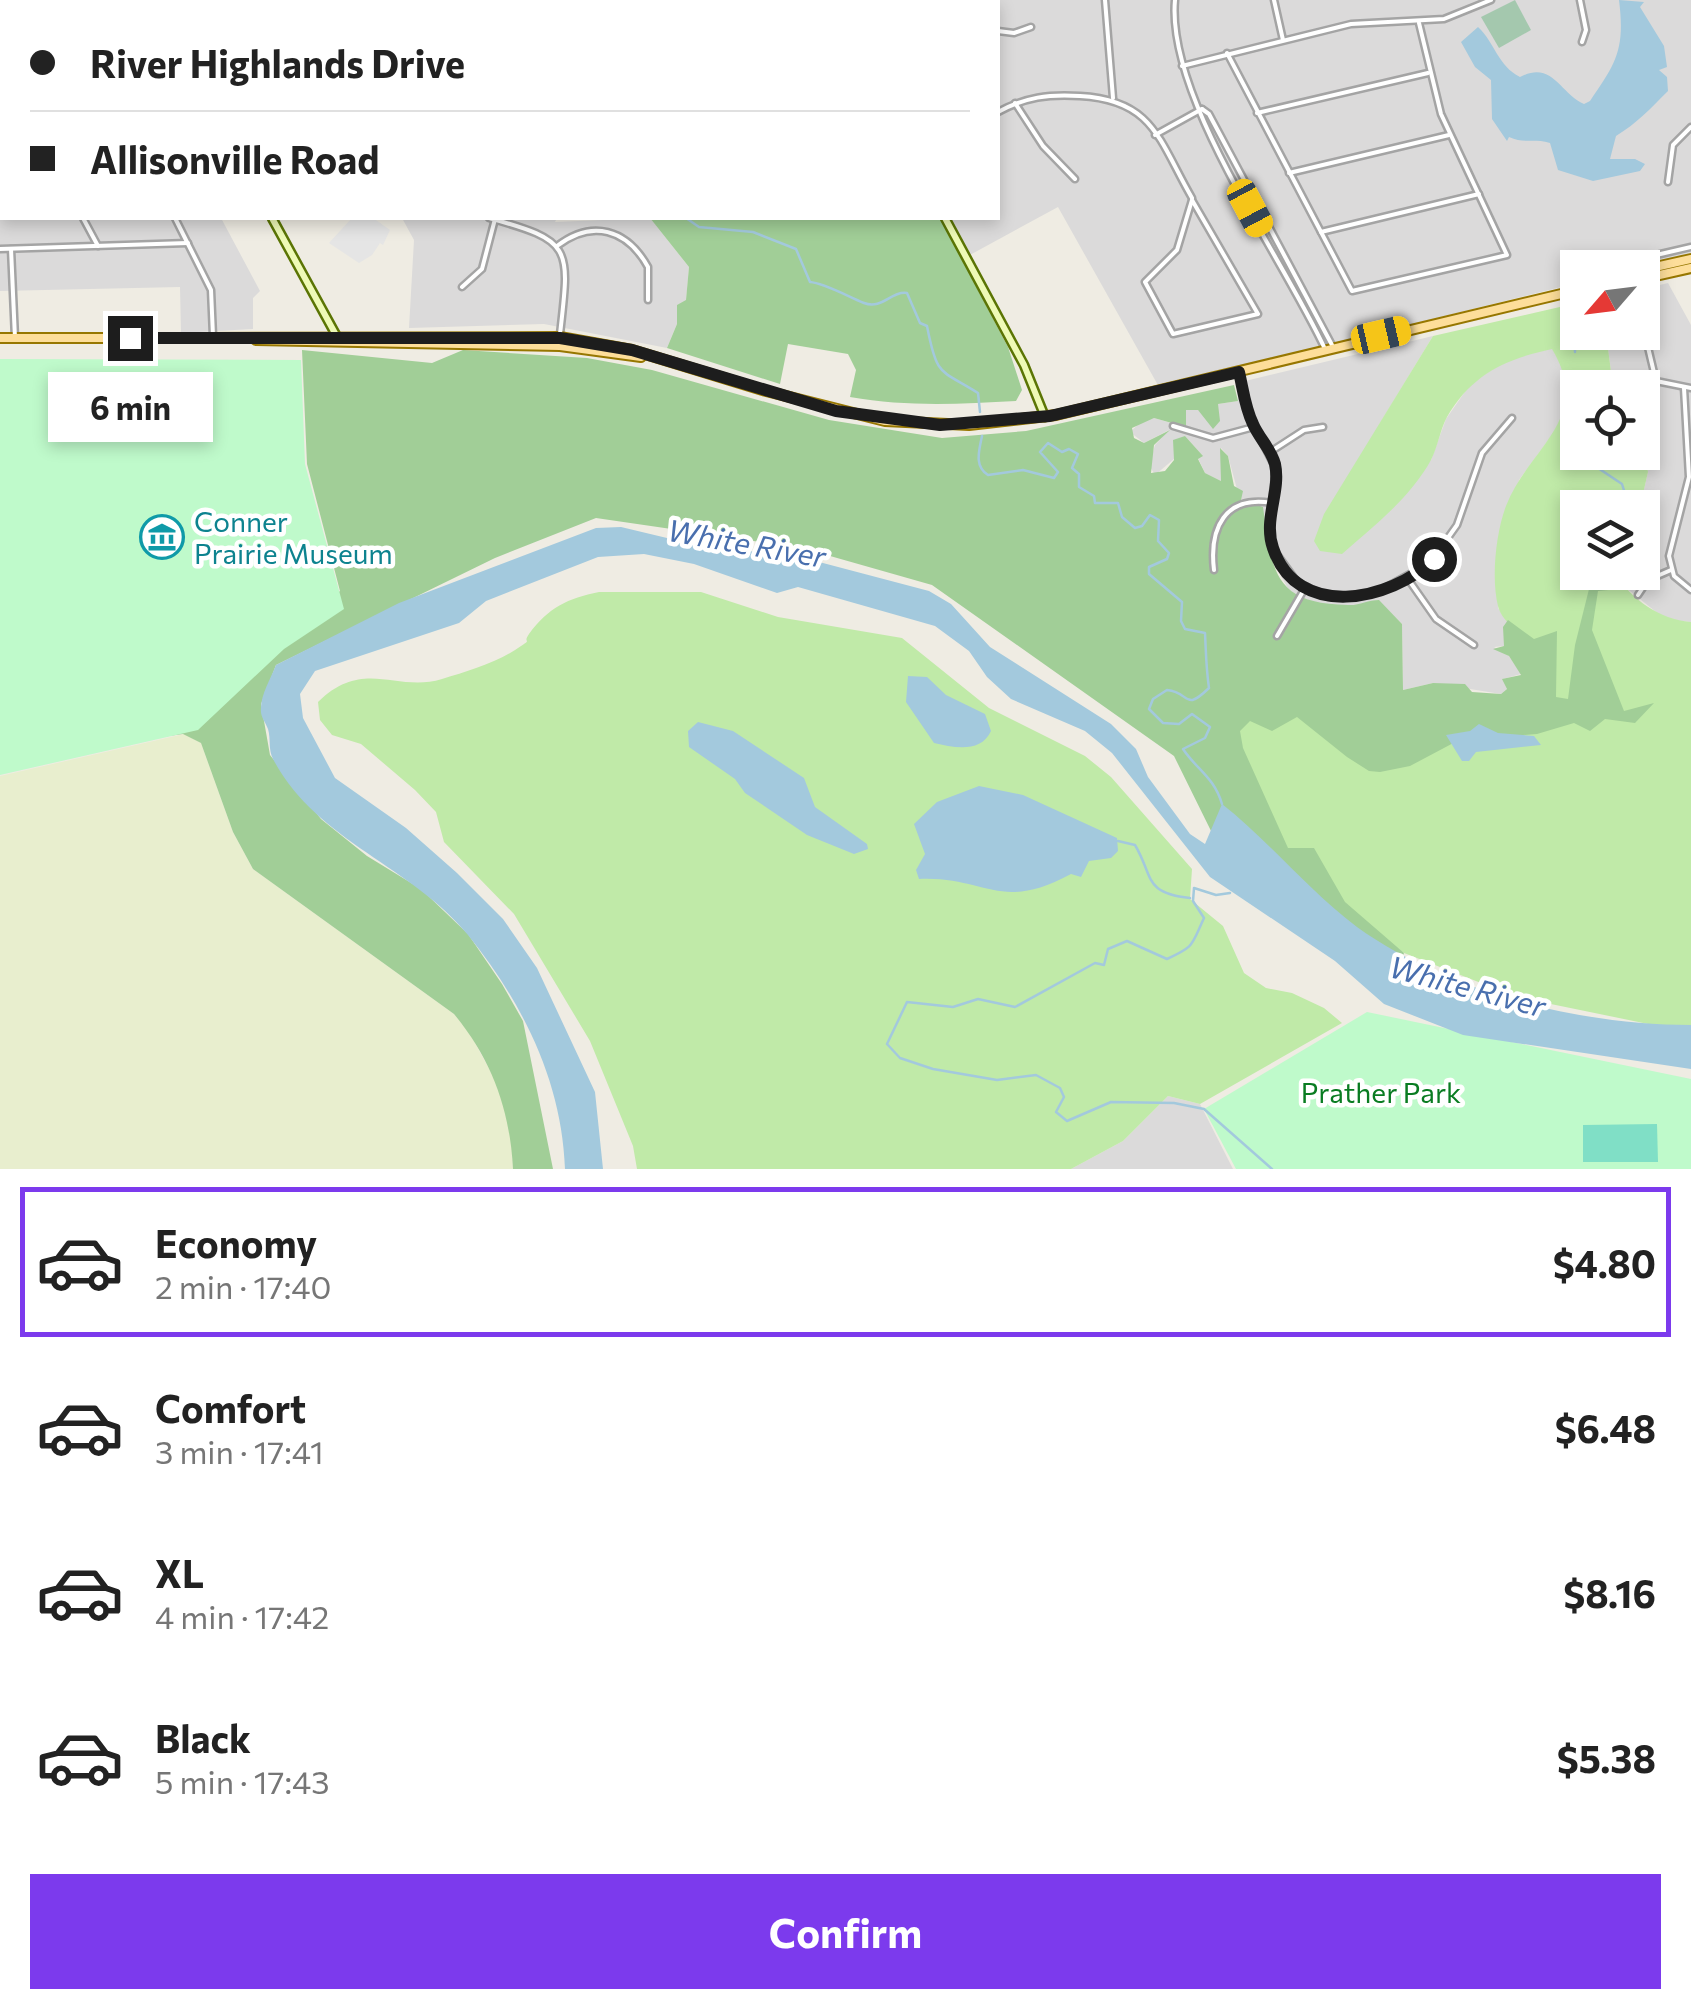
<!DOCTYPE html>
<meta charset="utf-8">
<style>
:root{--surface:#fff;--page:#f6f6f6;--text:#222;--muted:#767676;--line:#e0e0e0;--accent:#7c3aed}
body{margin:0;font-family:Commissioner,sans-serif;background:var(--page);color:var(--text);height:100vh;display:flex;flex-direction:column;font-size:38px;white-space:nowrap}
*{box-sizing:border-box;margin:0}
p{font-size:32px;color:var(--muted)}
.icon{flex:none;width:55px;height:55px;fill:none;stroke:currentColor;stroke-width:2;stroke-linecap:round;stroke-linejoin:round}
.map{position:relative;height:1169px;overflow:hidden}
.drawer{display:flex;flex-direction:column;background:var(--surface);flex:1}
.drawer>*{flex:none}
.hud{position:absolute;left:0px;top:0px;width:1000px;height:220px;box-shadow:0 5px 15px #0003;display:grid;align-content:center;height:220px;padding:0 30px;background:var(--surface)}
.needle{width:65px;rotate:242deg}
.fabs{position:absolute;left:1560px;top:250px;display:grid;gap:20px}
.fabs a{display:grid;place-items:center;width:100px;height:100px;border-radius:0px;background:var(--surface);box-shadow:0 5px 15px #0003;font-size:50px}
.end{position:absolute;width:45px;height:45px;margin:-22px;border:12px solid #1d1d1d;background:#fff;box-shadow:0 0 0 5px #fff}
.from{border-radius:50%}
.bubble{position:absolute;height:70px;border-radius:0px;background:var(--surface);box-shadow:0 5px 15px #0003;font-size:32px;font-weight:700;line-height:70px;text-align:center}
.car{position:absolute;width:30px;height:60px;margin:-30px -15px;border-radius:12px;box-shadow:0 0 8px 2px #0007;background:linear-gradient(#f5c518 24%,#345 0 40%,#f5c518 0 76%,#345 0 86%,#f5c518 0)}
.hud b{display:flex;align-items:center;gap:35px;height:95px;font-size:38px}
.hud b+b{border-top:2px solid var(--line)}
.hud i{width:25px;height:25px;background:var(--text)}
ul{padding:18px 0 0;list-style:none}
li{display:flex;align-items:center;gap:30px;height:150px;margin:0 20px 15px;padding:0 10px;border:5px solid transparent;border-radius:0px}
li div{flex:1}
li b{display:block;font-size:38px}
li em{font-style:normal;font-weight:700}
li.on{border-color:var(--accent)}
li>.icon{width:90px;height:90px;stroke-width:1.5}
.primary-button{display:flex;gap:20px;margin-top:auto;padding:20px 30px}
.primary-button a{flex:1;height:115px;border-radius:0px;background:var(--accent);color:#fff;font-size:40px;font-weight:700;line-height:115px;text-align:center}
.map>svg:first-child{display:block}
.residential{fill:#dbdada}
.farmland{fill:#e8eece}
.grass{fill:#c0eaa8}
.forest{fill:#a1ce97}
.cemetery{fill:#a4c8ae}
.park{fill:#bffacb}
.pitch{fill:#80dfc6}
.parking{fill:#e5e5e5}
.water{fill:#a3c9dd}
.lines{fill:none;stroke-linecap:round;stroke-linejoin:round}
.stream{stroke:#a3c9dd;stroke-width:2.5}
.street-casing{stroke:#a4a4a4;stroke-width:9}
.secondary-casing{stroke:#5b7504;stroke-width:11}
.primary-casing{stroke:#977700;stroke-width:12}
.street{stroke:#fff;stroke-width:4}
.secondary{stroke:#eefab6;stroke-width:6}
.primary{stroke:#fdde9a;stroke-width:8}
.route{stroke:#1d1d1d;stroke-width:12}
.labels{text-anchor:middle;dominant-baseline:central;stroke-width:9;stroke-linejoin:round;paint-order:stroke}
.culture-label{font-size:28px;fill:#0d838f;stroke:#fff;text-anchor:start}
.park-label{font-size:28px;fill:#0a7c22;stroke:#fff}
.water-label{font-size:30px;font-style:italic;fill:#496fae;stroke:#fff}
</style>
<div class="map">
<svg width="1691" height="1169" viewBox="0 0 1691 1169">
<rect width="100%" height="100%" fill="#efece3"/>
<g class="residential">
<polygon points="0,0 106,2 2,2 2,218 221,218 260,291 253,298 253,329 181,333 180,287 0,291"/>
<polygon points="830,0 1691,0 1691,254 1638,267 1578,268 1577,283 1159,387 1058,207 968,256 947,218 998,218 998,2"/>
<polygon points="402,218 557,218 555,222 650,218 689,267 686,301 678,305 677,324 667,348 544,324 409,328 414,240"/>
<polygon points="1668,283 1691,325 1691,622 1666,620 1625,587 1615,573 1642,572 1640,507 1648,472 1642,388 1613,387 1606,333 1642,332 1643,289"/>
<polygon points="1433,336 1379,425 1431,460 1446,419 1471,383 1509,359 1552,348 1564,368 1564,419 1519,480 1498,608 1507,620 1507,638 1504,646 1494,647 1509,656 1521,674 1503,679 1507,689 1501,694 1433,683 1403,690 1402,624 1378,600 1353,606 1309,603 1292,596 1267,550 1264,515 1240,500 1228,456 1221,448 1221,481 1205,473 1198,458 1202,455 1185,436 1174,459 1155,475 1149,465 1155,445 1169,430 1144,443 1130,432 1143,420 1154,418 1185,427 1186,410 1198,410 1207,418 1218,404 1238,401 1237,383"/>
<polygon points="1168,1096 1200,1104 1233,1169 1071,1169 1123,1141"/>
</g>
<polygon class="farmland" points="184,734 201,743 233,832 253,869 454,1014 469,1032 499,1087 511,1122 513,1169 0,1169 0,776"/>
<g class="grass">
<path d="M 1577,303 L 1578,332 L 1606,333 L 1613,387 L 1578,388 L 1578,452 L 1642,452 L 1643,441 L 1648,472 L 1640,507 L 1578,508 L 1578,572 L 1615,573 C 1632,600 1659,619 1691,622 L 1691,1025 L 1653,1025 L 1517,997 L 1404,953 L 1333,900 L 1264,830 L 1228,719 L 1528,698 C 1527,682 1530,658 1524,644 C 1518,630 1501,620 1498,606 C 1491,578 1496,532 1506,506 C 1529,447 1594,419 1552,349 C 1506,359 1472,374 1447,417 C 1440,430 1438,446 1431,460 C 1410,498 1374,526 1342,554 L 1320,551 L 1314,541 L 1324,514 L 1433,336 Z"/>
<path d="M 599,592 L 701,592 L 778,617 L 902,638 L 989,708 L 1085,756 L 1111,777 L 1192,869 L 1190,899 L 1223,926 L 1244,973 L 1266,988 L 1292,993 L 1324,1008 L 1342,1023 L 1200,1104 L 1168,1096 L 1123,1141 L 1071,1169 L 637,1169 L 633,1146 L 590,1041 L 514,914 L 444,842 L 436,812 L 415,790 L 361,744 L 332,735 L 320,720 L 318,702 C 364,657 396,693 442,679 C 469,671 499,662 521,646 C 533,638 522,644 529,634 C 548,608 568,598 599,592 Z"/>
</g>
<g class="forest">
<path d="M 650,218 L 940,218 L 1008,347 L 1022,390 L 1016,401 C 959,404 907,407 850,397 L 856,370 L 848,354 L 788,344 L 780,384 L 667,348 L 677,324 L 677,305 L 686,300 L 689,267 Z"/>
<path d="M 302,350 L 432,363 L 463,350 L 587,358 L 652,370 L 829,420 L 942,438 L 1026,431 L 1234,385 L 1238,401 L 1218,404 L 1220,421 L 1213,429 L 1198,410 L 1186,410 L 1186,427 L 1154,418 L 1132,428 L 1134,438 L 1144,443 L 1170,430 L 1154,445 L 1151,473 L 1165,471 L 1174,460 L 1173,440 L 1185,436 L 1203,456 L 1198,459 L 1205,473 L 1221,481 L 1220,448 L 1228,456 L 1234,486 L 1243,491 L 1241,500 L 1263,507 C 1272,571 1273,604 1348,605 C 1358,606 1368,600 1379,600 L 1402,624 L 1403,690 L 1433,683 L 1465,684 L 1472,692 L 1501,694 L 1507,689 L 1502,679 L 1521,675 L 1509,656 L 1493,649 L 1504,646 L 1503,627 L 1508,620 L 1534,639 L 1557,631 L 1556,697 L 1568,699 L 1575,645 L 1593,573 L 1608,573 L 1619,589 L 1598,591 L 1592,630 L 1624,711 L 1654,703 L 1635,723 L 1605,719 L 1590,731 L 1574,723 L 1537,734 L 1459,740 L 1410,766 L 1380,772 L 1369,771 L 1347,757 L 1297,717 L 1272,731 L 1250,721 L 1240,731 L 1243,748 L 1288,848 L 1314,848 L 1345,902 L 1404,953 L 1400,964 L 1215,839 L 1174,756 L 932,585 L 802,548 L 596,518 L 495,558 L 276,665 L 261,704 L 270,755 L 321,819 L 367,856 L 421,889 L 468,934 L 502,984 L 523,1021 L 553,1169 L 513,1169 C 510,1110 492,1060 454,1014 L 253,869 L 233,832 L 201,743 L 183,734 L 21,757 L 0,606 L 279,639 L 340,591 L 307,464 Z"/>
</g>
<polygon class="cemetery" points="1515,0 1531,30 1499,48 1481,17"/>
<g class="park">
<polygon points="0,359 301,360 305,464 344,609 284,649 198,730 0,775"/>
<polygon points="1367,1012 1691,1079 1691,1169 1236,1169 1204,1109"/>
</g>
<polygon class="pitch" points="1657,1124 1658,1162 1583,1162 1583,1125"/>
<polygon class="parking" points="352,218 373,218 390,230 383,245 380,243 372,255 359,263 329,243"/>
<g class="water">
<path d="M 1619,0 L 1644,2 L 1640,7 L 1664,46 L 1667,67 L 1659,70 L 1667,77 L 1668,91 C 1649,110 1637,123 1616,136 L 1610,159 L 1635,159 L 1645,164 L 1640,171 L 1593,181 L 1558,170 L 1550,143 C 1534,138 1524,144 1509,137 L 1507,141 L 1492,119 L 1491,80 L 1475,67 L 1461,42 L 1478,27 C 1495,43 1498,66 1520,77 C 1553,60 1560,94 1584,104 L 1590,101 C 1617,62 1625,49 1619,0 Z"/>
<path d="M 621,527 L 692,544 L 804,558 L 929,591 L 951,604 L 990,647 L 1111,724 L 1136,749 L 1148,777 L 1190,834 L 1205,844 L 1222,804 C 1269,841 1308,890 1357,927 C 1449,993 1580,1025 1691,1025 L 1691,1069 L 1463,1035 L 1384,1004 L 1335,961 L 1210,877 L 1112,753 L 1085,731 L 1011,699 L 987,677 L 969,651 L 935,626 L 798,587 L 777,593 L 694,564 L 644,554 L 598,557 L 486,601 L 459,623 L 315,671 L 300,694 L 303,718 L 335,778 L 406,828 L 457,873 L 503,919 L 537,968 L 595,1092 L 603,1169 L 565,1169 C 562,1082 523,1003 468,935 C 412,866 316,841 273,759 C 268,749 271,739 268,729 C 265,721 260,717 261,708 C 261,694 271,678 276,665 L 399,603 L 596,528 Z"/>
<path d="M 908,676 L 927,677 L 946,695 L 985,714 L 991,731 C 981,753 955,748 934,743 L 906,702 Z"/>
<polygon points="698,722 733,731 804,778 815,807 867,844 868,849 854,854 807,835 745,793 735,779 689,747 688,731"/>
<polygon points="1479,724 1498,733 1534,736 1541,745 1476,752 1469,761 1462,761 1446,735 1470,731"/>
<path d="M 979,786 L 1023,795 L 1117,838 L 1118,851 L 1111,858 L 1089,861 L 1081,877 L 1071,874 C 999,913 986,876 919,879 L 916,870 L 925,854 L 914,824 L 937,802 Z"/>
</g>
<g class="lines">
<g class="stream">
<polyline points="554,0 556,2"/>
<path d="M 686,218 L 699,227 L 753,232 L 796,249 L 810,282 C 824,283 847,296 864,303 C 882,310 891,291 907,293 L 920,323 L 927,326 C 937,378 940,369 978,393 L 980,412"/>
<polyline points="1573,299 1575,352"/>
<polyline points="1574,408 1578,413"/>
<path d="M 982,436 C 979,451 974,466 988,475 L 1023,470 L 1054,478 L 1058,472 L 1040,452 L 1048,443 L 1062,452 L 1069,449 L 1078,454 L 1072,468 L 1079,474 L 1079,487 L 1094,496 L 1095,503 L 1118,503 L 1122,517 L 1135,528 L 1142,526 L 1150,515 L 1159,520 L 1158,541 L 1169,553 L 1167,559 L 1149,567 L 1149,574 L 1182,602 L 1181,621 L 1185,629 L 1205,633 C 1206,652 1206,668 1209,688 C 1183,713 1191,692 1167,690 L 1153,699 L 1149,709 L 1163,723 L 1179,724 L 1192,714 L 1210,727 L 1205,738 L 1183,749 C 1197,770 1214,777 1222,804"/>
<polyline points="1591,452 1598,468 1622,484 1627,500 1638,508"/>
<path d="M 1118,841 L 1135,845 C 1154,877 1143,893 1190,898"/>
<path d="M 1230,893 L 1216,895 L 1194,888 L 1193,901 L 1204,918 C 1191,946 1195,946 1167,959 L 1127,941 L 1108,949 L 1104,965 L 1095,963 L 1015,1007 L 978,999 L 953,1007 L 907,1002 L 887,1044 L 900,1058 L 933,1069 L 997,1080 L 1036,1075 L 1060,1088 L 1064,1097 L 1056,1112 L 1067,1121 L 1111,1102 L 1174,1103 L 1204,1109 L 1272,1169"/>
</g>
<g class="street-casing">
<g id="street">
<polyline points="59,0 60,2"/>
<polyline points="886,0 887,2"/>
<polyline points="972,0 974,2"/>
<polyline points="1105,0 1113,98"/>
<path d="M 1175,0 C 1166,98 1282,256 1325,349"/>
<polyline points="1274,0 1283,40"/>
<polyline points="1580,0 1586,30 1582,42"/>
<polyline points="168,2 172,0"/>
<polyline points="358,2 370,2"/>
<polyline points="924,2 929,0"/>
<polyline points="998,31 1014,33 1031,27"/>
<polyline points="1227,53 1352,291 1507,255 1441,114 1419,23"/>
<polyline points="1182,66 1351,24 1444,19 1491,0"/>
<polyline points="0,71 2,70"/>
<polyline points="1015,103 1043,146 1075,179"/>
<polyline points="1202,109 1209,114 1332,345"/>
<path d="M 998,112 C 1026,97 1048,94 1080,96 C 1154,100 1159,141 1192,198"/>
<polyline points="1257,113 1428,73"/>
<polyline points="1155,135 1202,109"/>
<polyline points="0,160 2,159"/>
<polyline points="1289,173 1449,135"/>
<polyline points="1668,182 1673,145 1691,127"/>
<polygon points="1192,200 1258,314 1173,334 1145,282 1177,250"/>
<polyline points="83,218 98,246"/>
<polyline points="175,218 211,290 213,336"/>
<path d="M 489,218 C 573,241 570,247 560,334"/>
<polyline points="1321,232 1479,194"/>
<path d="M 557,246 C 592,219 627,229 648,267 L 648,300"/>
<polyline points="0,249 188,243"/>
<polyline points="11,249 15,338"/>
<polyline points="1632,268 1639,259 1691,247"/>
<polyline points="462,287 482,269 495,219"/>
<polyline points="1642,322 1656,381 1691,388"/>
<polyline points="1239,372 1251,420 1276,469 1269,524 1273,549 1297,582 1328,597 1353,597 1383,589 1430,563 1457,525 1482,453 1512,418"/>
<polyline points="1684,388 1689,477 1669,556 1674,576 1691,590"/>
<polyline points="1173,426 1213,438 1254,427"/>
<polyline points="1270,452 1304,430 1323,427"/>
<path d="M 1214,570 C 1209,528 1225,495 1272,503"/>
<polyline points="1408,579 1436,619 1474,645"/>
<polyline points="1638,595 1648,580 1671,570"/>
<polyline points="1277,636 1305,588"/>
</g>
</g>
<g class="secondary-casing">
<g id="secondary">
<polyline points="158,0 159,2"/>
<polyline points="830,0 831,2"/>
<polyline points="272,218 336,335"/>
<polyline points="945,218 1024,365 1045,417"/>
</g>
</g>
<g class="primary-casing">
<g id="primary">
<polyline points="1642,270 1691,259"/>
<polyline points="1642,279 1691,268"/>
<polyline points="0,338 208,338"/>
<polyline points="207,338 560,337 632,350 766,391 885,421 969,425 1056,415 1578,290"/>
<polyline points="256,340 560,346 641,357"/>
</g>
</g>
<use href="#street" class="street"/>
<use href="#secondary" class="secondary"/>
<use href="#primary" class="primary"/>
</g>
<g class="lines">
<path class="route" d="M 130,338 L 560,338 L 632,350 L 836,411 L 940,425 L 1050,416 L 1239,372 C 1243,389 1245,408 1253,424 C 1259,438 1271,449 1275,464 C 1281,492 1263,519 1273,548 C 1297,620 1390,602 1434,559"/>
</g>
<defs>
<g id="museum-ring" transform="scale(2.25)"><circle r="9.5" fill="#fff" stroke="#0f9aa8" stroke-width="1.5"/><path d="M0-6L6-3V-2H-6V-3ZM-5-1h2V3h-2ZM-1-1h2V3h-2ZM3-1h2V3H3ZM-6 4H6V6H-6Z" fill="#0f9aa8"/></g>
</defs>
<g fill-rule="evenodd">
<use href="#museum-ring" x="162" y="537"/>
</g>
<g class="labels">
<g class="culture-label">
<text x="194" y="521">Conner<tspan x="194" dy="32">Prairie Museum</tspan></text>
</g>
<g class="park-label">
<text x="1381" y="1092">Prather Park</text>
</g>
<g class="water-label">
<text transform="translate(747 542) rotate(10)">White River</text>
<text transform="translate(1468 985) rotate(15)">White River</text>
</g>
</g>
</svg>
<div class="fabs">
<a><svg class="needle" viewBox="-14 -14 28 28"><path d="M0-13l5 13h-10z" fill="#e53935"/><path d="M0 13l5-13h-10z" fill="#767676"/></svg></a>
<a><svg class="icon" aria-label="locate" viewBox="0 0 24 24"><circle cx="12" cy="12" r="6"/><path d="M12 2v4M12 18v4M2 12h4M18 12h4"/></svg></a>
<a><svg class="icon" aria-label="layers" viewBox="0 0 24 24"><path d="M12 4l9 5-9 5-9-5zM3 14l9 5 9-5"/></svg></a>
</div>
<i class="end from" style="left:1434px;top:559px"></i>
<i class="end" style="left:130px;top:338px"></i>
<div class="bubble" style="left:48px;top:372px;width:165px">6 min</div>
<i class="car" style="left:1250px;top:208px;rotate:152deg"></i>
<i class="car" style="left:1381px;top:335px;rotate:77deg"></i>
<div class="hud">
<b><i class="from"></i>River Highlands Drive</b>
<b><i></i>Allisonville Road</b>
</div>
</div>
<section class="drawer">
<ul>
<li class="on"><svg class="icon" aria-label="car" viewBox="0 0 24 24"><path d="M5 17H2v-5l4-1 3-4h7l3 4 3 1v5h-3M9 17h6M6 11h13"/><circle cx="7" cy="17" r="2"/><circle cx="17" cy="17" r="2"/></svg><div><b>Economy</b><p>2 min · 17:40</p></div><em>$4.80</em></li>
<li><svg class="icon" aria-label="car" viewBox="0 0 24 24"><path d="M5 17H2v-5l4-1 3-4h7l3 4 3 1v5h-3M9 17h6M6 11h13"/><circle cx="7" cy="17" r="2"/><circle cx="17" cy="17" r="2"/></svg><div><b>Comfort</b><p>3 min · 17:41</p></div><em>$6.48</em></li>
<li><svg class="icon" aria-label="car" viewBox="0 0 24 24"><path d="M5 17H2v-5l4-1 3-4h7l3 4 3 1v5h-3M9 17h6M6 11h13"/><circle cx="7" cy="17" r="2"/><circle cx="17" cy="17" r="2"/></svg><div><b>XL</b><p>4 min · 17:42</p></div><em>$8.16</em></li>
<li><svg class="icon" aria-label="car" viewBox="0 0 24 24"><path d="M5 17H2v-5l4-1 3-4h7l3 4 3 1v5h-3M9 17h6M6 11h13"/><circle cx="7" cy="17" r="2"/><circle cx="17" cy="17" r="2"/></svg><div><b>Black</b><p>5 min · 17:43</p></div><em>$5.38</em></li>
</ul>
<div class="primary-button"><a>Confirm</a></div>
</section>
